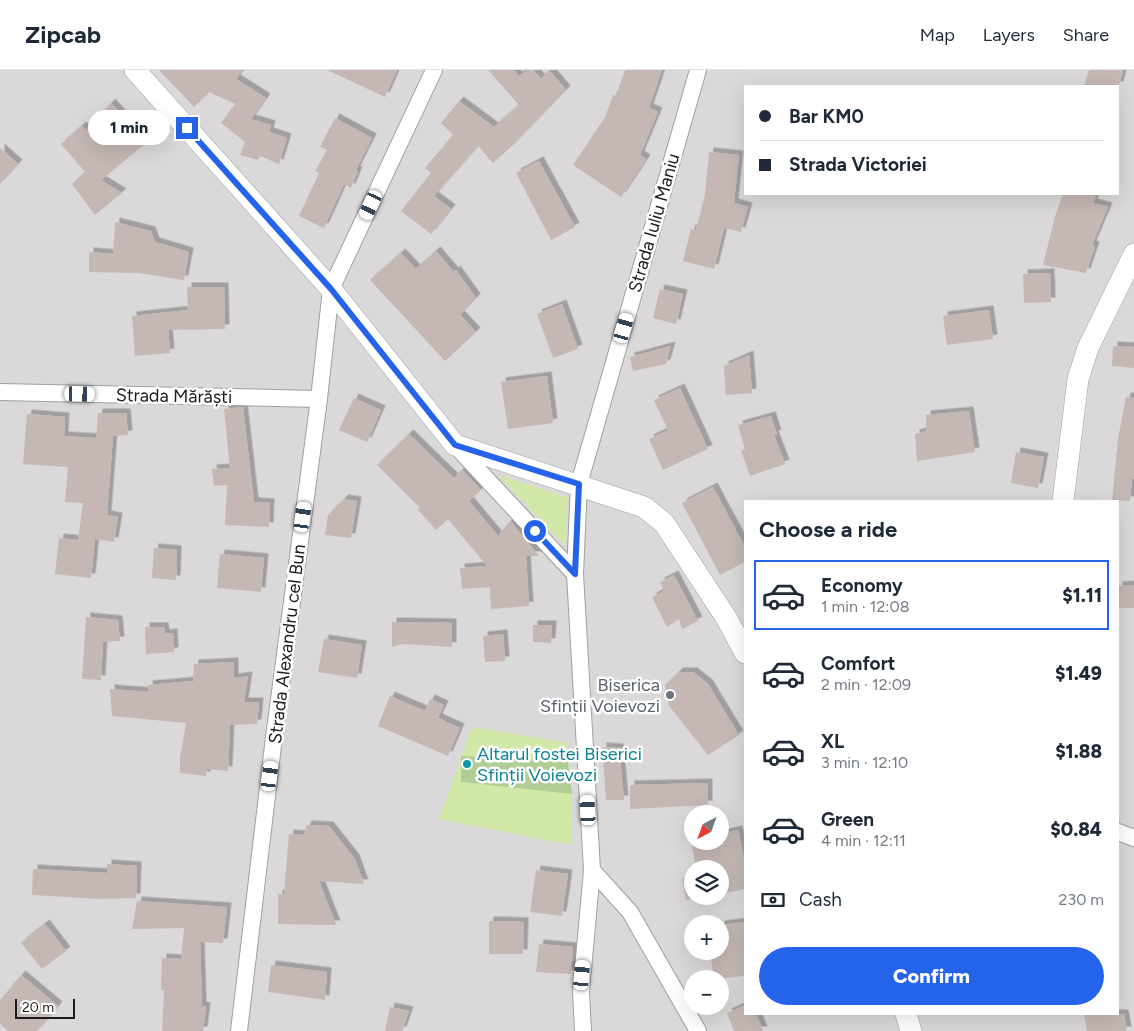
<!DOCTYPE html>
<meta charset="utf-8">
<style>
:root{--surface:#fff;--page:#f6f6f7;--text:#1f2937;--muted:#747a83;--line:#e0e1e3;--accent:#2563eb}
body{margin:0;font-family:Figtree,sans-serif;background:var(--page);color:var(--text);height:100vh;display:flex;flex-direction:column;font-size:19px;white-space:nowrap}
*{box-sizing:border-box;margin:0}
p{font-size:16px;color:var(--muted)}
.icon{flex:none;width:28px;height:28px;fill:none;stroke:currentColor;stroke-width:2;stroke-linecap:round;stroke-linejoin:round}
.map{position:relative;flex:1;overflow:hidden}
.side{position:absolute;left:744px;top:430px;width:375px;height:515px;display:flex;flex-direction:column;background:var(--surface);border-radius:0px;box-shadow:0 5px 20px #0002}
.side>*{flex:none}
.top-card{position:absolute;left:744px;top:15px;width:375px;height:110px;border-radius:0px;box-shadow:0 5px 20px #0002;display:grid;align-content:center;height:110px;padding:0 15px;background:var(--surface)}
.needle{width:32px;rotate:221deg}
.controls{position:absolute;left:684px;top:735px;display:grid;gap:10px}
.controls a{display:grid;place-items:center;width:45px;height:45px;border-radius:50%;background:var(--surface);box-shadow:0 5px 20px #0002;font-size:25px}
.scale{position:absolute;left:15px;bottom:12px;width:60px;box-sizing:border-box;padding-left:5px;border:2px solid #1c1c1c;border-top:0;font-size:14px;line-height:18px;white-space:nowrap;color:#1c1c1c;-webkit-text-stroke:4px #fff;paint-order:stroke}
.end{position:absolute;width:22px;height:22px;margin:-11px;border:6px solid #2563eb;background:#fff;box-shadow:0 0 0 2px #fff}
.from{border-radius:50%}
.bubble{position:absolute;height:35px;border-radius:18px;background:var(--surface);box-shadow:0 5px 20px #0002;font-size:16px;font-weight:800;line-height:35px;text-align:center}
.car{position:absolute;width:15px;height:30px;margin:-15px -8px;border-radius:6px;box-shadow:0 0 4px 1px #0007;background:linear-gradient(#fff 24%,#345 0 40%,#fff 0 76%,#345 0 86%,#fff 0)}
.top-card b{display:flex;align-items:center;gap:18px;height:48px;font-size:19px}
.top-card b+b{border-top:1px solid var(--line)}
.top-card i{width:12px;height:12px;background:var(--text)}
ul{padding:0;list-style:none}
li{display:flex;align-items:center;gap:15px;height:70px;margin:0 10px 8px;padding:0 5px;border:2px solid transparent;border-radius:0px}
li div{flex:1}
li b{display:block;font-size:19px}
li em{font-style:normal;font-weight:800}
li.on{border-color:var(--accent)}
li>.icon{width:45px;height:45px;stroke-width:1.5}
h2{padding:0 15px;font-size:22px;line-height:60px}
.pay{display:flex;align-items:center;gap:12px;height:55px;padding:0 15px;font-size:19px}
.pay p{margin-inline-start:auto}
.action{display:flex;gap:10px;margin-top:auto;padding:10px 15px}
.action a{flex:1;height:58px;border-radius:30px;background:var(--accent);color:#fff;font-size:20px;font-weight:800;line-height:58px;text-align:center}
header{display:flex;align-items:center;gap:30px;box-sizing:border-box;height:70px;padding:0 25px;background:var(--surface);border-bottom:1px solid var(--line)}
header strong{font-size:24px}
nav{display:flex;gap:28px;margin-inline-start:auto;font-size:18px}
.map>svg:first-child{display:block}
.residential{fill:#dad8d9;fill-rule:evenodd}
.grass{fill:#d2e8a6}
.forest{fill:#afcd95}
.building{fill:#c5b8b4;filter:url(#shadow)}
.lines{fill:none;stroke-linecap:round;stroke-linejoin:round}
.minor-casing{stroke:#a0a0a0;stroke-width:18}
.tertiary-casing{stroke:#a0a0a0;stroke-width:22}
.minor{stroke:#fff;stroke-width:16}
.tertiary{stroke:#fff;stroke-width:21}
.route{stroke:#2563eb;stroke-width:6}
.worship-dot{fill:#6b7280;stroke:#fff;stroke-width:2}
.culture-dot{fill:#0f9aa8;stroke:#fff;stroke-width:2}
.labels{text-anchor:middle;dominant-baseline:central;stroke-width:5;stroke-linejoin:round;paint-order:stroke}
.street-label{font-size:18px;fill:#1c1c1c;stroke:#fff}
.worship-label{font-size:18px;fill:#5b616d;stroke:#fff;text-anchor:end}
.culture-label{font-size:18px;fill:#0d838f;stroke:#fff;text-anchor:start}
</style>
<header>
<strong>Zipcab</strong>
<nav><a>Map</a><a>Layers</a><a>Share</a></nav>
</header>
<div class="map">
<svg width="1134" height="961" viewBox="0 0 1134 961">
<defs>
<filter id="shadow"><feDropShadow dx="4.5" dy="-4.5" stdDeviation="0" flood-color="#0004"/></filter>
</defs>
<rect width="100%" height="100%" fill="#ede7e1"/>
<path class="residential" d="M 0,0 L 1134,0 L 1134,961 L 0,961 ZM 745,16 L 1118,16 L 1118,124 L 745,124 ZM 745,431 L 1118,431 L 1118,944 L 745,944 ZM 692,744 L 720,744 L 720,771 L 692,771 ZM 692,799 L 720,799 L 720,826 L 692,826 ZM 692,854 L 720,854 L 720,881 L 692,881 ZM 692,909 L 720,909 L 720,936 L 692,936 Z"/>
<g class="grass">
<polygon points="498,405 567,427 566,477"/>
<polygon points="472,657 568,673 568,692 572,724 571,775 439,749"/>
</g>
<polygon class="forest" points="461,686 568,692 572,724 461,712"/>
<g class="building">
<polygon points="159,0 242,0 236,9 266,28 251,49 271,55 269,62 287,68 279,94 260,86 258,90 240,85 245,72 221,53 235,34 209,22 194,37"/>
<polygon points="327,0 397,0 385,27"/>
<polygon points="488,0 514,0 518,6 529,0 533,0 541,9 549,0 566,20 515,73 493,93 478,76 434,126 451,139 431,164 401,141 431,103 425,98 453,65 441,53 459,31 494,57 519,35"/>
<polygon points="625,0 662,0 649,38 658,42 640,85 646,89 621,127 573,95 605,47 613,25 616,26"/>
<polygon points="1089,0 1123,0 1119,16 1084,16"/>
<polygon points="111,33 146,73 101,110 122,123 95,145 72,114 85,102 61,74 82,56 86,60"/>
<polygon points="335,48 372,68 356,100 358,101 351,118 344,114 324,158 299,146 319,103 315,101 327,80 320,77"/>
<polygon points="0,78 18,94 0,114"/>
<polygon points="709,82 739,85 734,133 748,137 741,162 724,158 714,199 683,191 691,159 696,160 705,124"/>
<polygon points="539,91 575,157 551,170 516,103"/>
<polygon points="1063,124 1097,124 1093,133 1108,137 1092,175 1095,176 1086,203 1043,195 1056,143"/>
<polygon points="115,152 151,161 155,172 189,182 184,210 139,203 89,202 89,182 113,184"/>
<polygon points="436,181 454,202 456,200 476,228 460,245 476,262 445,291 370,210 401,183 416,199"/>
<polygon points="1050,203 1051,232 1024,233 1023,204"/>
<polygon points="187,217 224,217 225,259 168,260 170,283 135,286 132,246 188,240"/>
<polygon points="660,219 683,224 676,254 653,248"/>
<polygon points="562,234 578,279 553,288 537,244"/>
<polygon points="989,240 993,269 947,275 943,246"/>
<polygon points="671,276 666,294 633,301 630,287"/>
<polygon points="1113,276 1134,277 1134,298 1112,296"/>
<polygon points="749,285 752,323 726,325 724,296"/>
<polygon points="547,306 553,353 508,359 501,312"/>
<polygon points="680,318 708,379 663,400 649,369 668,360 654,330"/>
<polygon points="1126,327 1134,328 1134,409 1132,408 1130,431 1112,431 1118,369"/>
<polygon points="354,328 381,340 367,372 339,360"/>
<polygon points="243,337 254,432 270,433 269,457 225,455 227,415 214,416 212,399 230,398 224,339"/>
<polygon points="969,341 975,382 917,391 915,364 926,361 926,345"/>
<polygon points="98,343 126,343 128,365 113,366 107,445 118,447 114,472 95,469 91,508 55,504 59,468 78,470 83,433 65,432 68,397 23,394 27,344 65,347 64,366 96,368"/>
<polygon points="771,346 777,364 774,365 785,394 750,406 741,381 745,379 738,355"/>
<polygon points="409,364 454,408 462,400 481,420 469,431 498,466 510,451 539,486 526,486 529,536 491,539 490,517 462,519 460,498 487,496 448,449 436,460 418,440 420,438 377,395"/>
<polygon points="1016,382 1044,387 1038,418 1011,413"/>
<polygon points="713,417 745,477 745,492 720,505 682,433"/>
<polygon points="344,429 357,431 351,468 325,465 328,445"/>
<polygon points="154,478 177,480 176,510 152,508"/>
<polygon points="220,484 264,488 261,522 217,518"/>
<polygon points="674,505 698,551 682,559 679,549 667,557 652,527 664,521 660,512"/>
<polygon points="1134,515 1134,538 1118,538 1118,516"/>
<polygon points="86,547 118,550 120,571 103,572 101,610 82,609"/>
<polygon points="392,552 452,553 452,577 403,574 392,577"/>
<polygon points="533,555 552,555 551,573 533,572"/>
<polygon points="145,557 164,557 165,564 173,563 174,582 146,584"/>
<polygon points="503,564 505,591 485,592 483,566"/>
<polygon points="324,569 362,575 357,608 318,602"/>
<polygon points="234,592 234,608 248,606 244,632 259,632 257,654 230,655 228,701 206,699 206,706 180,703 180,688 186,653 112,646 110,619 149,622 148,615 193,611 194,594"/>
<polygon points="679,602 693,602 708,614 739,665 708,685 669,636 665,615"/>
<polygon points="390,626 425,641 430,629 444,635 438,648 460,658 448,686 378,656"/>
<polygon points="602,677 619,678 624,730 606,730"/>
<polygon points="708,713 708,735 630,739 630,715"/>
<polygon points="307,755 329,756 355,789 364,814 319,811 336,855 278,854 278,824 284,824 289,764 304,765"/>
<polygon points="738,760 745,793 745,819 720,824 720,799 696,799 691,770 692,770 692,771 720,771 720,764"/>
<polygon points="107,794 137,796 136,828 101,829 32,825 33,799 107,803"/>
<polygon points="536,800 568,804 562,846 530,842"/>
<polygon points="692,806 692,826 707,826 686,830 682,808"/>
<polygon points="137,831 227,837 223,873 200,872 202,936 206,937 203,961 162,961 164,920 161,920 162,888 181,889 184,858 132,859"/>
<polygon points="489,851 524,852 523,884 489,884"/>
<polygon points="745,852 745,906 714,909 710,881 720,881 720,855"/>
<polygon points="45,854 66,881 42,899 21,873"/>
<polygon points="539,874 573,877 571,904 536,902"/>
<polygon points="271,895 327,902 325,930 268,922"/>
<polygon points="21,905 58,936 37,961 8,961 0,954 0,930"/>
<polygon points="745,935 745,944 756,944 763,961 734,961 727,943"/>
<polygon points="390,937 409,941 402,961 385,961"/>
<polygon points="1084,944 1124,944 1127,961 1087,961"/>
</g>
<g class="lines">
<g class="minor-casing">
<g id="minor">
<polyline points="0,322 319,329"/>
<polyline points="455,375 575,504"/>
<polyline points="1118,762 1134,768"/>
<polyline points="592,800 630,842 698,961"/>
<polyline points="239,961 274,667 319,329 331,219 434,0"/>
<polyline points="583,961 581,922 592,800 575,504 579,414 698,0"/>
</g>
</g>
<g class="tertiary-casing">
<g id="tertiary">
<polyline points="135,0 331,219 455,375 644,437 664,453 727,549 745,583"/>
<polyline points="1063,431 1078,309 1088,278 1134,184"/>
<polyline points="906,944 911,961"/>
</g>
</g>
<use href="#minor" class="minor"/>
<use href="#tertiary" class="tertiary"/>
</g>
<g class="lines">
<polyline class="route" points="187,58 331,219 455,375 579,414 575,504 535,461"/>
</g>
<circle class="worship-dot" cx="670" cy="625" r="5"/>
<circle class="culture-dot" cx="467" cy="694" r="5"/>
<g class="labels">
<g class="street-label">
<text transform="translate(654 153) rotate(-74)">Strada Iuliu Maniu</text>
<text transform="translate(174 326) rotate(1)">Strada Mărăști</text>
<text transform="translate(287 574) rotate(-83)">Strada Alexandru cel Bun</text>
</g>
<g class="worship-label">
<text x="660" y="615">Biserica<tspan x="660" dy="21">Sfinții Voievozi</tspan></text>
</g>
<g class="culture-label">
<text x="477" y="684">Altarul fostei Biserici<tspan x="477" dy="21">Sfinții Voievozi</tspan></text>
</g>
</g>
</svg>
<div class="controls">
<a><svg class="needle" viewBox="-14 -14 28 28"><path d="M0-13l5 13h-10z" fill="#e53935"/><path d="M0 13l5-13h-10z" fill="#747a83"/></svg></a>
<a><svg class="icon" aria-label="layers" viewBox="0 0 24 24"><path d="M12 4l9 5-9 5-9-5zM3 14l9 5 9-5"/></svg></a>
<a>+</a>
<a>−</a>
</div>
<div class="scale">20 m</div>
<i class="end from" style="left:535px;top:461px"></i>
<i class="end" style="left:187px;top:58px"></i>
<div class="bubble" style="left:88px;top:40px;width:82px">1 min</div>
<i class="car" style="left:371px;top:135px;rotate:205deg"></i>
<i class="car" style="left:624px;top:258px;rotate:16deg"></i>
<i class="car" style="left:80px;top:324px;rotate:91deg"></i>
<i class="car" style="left:303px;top:447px;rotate:8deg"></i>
<i class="car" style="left:270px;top:706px;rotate:7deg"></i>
<i class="car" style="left:588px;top:740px;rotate:357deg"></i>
<i class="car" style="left:582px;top:905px;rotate:5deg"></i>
<div class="top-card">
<b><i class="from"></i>Bar KM0</b>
<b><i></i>Strada Victoriei</b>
</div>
<section class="side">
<h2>Choose a ride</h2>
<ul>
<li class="on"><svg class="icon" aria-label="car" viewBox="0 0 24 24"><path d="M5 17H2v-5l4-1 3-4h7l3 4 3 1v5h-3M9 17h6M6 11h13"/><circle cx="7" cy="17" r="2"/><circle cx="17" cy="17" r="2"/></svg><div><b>Economy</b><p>1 min · 12:08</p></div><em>$1.11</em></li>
<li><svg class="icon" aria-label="car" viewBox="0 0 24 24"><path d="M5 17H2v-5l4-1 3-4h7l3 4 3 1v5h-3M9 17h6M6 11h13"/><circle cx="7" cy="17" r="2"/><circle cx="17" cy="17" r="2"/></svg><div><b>Comfort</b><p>2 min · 12:09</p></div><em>$1.49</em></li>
<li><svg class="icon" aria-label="car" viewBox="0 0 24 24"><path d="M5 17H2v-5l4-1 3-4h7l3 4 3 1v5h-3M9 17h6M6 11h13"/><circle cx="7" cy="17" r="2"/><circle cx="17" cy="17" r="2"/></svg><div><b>XL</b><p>3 min · 12:10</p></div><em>$1.88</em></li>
<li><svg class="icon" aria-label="car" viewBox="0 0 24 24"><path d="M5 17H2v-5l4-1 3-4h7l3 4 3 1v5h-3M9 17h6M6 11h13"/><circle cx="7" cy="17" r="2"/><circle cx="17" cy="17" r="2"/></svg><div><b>Green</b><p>4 min · 12:11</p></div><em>$0.84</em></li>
</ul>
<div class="pay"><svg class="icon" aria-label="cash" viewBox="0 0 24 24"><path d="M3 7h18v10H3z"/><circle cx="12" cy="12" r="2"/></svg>Cash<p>230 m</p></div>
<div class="action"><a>Confirm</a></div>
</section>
</div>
